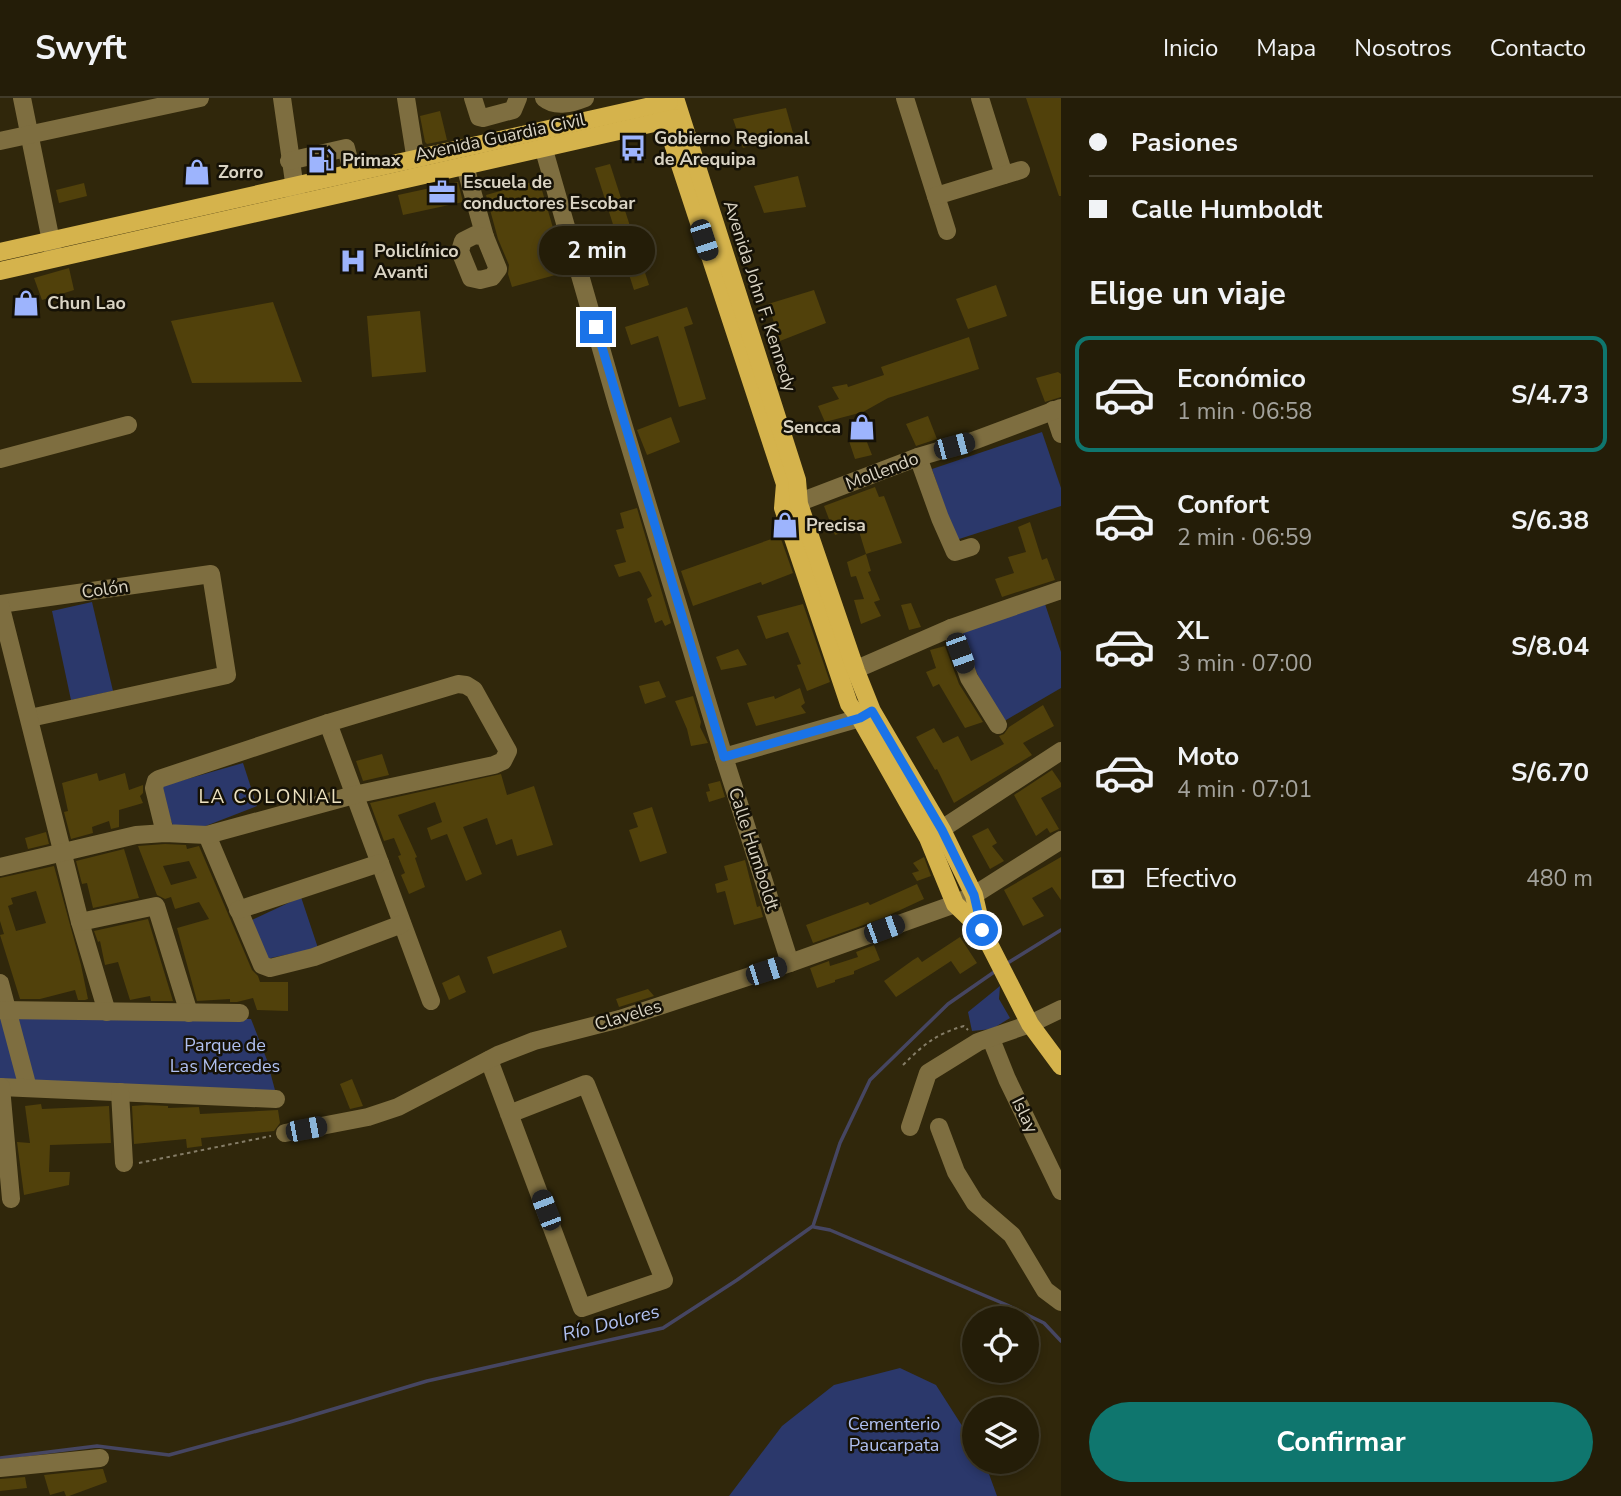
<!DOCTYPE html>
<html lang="es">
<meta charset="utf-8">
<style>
:root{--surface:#241d08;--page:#302a16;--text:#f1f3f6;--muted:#a3a29c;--line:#413b29;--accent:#0f766e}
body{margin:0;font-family:"Nunito Sans",sans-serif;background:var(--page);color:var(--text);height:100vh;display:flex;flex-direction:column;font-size:26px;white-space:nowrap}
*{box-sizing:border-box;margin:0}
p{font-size:23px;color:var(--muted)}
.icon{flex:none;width:38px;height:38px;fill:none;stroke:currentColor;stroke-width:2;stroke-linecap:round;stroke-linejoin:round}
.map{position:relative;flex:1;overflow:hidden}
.details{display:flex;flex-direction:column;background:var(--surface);width:560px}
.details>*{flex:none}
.banner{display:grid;align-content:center;height:154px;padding:0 28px;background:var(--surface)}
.fabs{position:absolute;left:962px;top:1208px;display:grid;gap:14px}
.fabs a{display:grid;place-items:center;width:77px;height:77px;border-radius:50%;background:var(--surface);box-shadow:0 4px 10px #0003,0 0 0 2px var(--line);font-size:35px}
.end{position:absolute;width:32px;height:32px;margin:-16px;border:9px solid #1a73e8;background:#fff;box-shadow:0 0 0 4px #fff}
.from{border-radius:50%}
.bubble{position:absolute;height:49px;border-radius:24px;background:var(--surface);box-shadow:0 4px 10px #0003,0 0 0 2px var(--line);font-size:23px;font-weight:700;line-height:49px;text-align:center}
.car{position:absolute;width:21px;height:42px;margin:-21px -10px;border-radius:9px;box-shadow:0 0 5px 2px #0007;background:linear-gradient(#222 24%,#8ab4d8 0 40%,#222 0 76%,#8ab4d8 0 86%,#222 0)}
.banner b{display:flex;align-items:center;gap:24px;height:66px;font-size:26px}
.banner b+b{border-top:2px solid var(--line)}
.banner i{width:18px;height:18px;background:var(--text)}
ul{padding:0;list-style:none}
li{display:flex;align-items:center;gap:21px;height:116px;margin:0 14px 10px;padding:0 14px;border:4px solid transparent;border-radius:14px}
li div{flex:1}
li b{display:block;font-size:26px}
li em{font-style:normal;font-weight:700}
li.active{border-color:var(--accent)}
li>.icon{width:63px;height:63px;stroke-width:1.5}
h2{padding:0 28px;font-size:32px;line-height:84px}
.pay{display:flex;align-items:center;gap:18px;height:77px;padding:0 28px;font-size:26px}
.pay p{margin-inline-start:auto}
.primary-button{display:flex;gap:14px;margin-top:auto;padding:14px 28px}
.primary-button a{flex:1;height:80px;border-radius:42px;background:var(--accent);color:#fff;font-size:28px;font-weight:700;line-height:80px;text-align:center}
header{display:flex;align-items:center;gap:42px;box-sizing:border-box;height:98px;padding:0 35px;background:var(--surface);border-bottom:2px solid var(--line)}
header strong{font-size:33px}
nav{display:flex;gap:38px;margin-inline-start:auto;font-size:24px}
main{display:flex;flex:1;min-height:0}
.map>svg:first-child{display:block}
.green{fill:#2b386b}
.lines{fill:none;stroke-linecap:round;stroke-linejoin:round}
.stream{stroke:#464662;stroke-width:3.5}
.building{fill:#51410b;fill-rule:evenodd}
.path{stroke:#857d67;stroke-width:2;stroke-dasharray:3.5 3.5;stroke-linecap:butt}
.minor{stroke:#7e6e40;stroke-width:18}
.major{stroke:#d5b34c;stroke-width:18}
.route{stroke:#1a73e8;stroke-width:9}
.labels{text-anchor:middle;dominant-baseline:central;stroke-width:5;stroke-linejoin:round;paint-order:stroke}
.street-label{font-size:18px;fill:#d9d3c3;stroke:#151106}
.poi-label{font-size:18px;font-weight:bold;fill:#d9d3c3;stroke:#151106;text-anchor:start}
.park-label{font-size:18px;fill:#b0c0f1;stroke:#151106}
.neighbourhood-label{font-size:19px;letter-spacing:2px;fill:#ede2c1;stroke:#151106}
.water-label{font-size:19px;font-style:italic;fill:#b0c0f1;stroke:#151106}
</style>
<header>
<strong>Swyft</strong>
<nav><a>Inicio</a><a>Mapa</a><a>Nosotros</a><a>Contacto</a></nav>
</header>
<main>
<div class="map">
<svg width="1061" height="1398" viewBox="0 0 1061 1398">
<rect width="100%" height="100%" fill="#30270b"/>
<g class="green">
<polygon points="1042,334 1061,390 1061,408 956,442 932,371"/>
<polygon points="92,504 113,593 71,602 52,513"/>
<polygon points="1045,506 1061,554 1061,590 1001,625 959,538 961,535"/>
<polygon points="243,665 257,708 203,729 173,728 159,689"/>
<polygon points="301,799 318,850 266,861 252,822"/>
<polygon points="1000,888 999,901 1010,920 992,931 972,933 968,914"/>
<polygon points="0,916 251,921 267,962 276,996 0,983"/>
<polygon points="900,1270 936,1287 975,1348 975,1363 985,1365 997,1398 729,1398 782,1328 834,1287"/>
</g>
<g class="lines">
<g class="stream">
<polyline points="1006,866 1061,832"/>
<polyline points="814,1129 830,1132 1007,1207 1044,1225 1061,1243"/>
<polyline points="0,1360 97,1348 169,1357 290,1324 427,1283 663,1230 737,1182 813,1128 840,1045 870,982 948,906 997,872"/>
</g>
</g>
<g class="building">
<polygon points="1026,0 1061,0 1061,98 1059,98"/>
<polygon points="786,10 793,35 743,50 733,21"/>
<polygon points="440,13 447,42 427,46 425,44 420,18"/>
<polygon points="610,66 649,187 634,192 595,70"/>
<polygon points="798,78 806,109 764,115 754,88"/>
<polygon points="539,82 566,174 512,189 508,176 509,167 498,141 486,97"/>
<polygon points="458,84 463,104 403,117 398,97"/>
<polygon points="84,85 87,98 59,105 56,92"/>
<polygon points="69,170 74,192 42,202 34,180"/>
<polygon points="996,187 1007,218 968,231 956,201"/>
<polygon points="814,192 826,225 780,243 768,206"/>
<polygon points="273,204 302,284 192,285 171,223"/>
<polygon points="687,209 693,226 684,229 706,301 679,309 658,238 631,247 625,229"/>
<polygon points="420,213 426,274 372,279 367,218"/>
<polygon points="969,239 979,271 888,300 863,314 825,324 818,308 839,301 832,289 847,286 848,289 884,277 881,269"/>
<polygon points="1058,274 1061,276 1061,299 1045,304 1036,280"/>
<polygon points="928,318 937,341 916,348 906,326"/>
<polygon points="671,319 680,344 647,357 637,332"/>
<polygon points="865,339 872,357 855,361 849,343"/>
<polygon points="875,389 879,399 884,398 902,445 866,456 858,430 835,437 824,408"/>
<polygon points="637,410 671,525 665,528 662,522 655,525 647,501 652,498 641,475 639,473 619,479 614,467 626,464 616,432 624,430 620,415"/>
<polygon points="1030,424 1042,462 1047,460 1055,482 1002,499 995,481 1014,475 1008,459 1026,454 1018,429"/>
<polygon points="780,438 793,475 762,487 761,484 693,508 681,473"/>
<polygon points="866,456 871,473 868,474 880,502 874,504 881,518 861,526 854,502 864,501 856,478 851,479 847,464"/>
<polygon points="911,505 921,529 909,532 901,507"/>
<polygon points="803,506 830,584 807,593 797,567 801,566 788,534 766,541 757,518"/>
<polygon points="945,548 959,586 983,624 965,630 939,586 933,589 926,574 936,570 930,552"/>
<polygon points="738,551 747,567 721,572 716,559"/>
<polygon points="659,583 666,599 645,606 639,588"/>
<polygon points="800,590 805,605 801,608 806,615 756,628 747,605 774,598 775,601"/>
<polygon points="693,598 701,624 700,629 708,645 691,648 687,631 675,603"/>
<polygon points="1043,607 1054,628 1023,645 1032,657 954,705 937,671 935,672 916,639 934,630 943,645 958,638 971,663 1004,646 999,638 1004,636 1009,629"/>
<polygon points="382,656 389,677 363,683 356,663"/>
<polygon points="1052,672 1061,685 1061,689 1041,700 1059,731 1050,735 1047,730 1036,738 1014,697"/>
<polygon points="97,675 99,683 125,675 129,692 143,687 143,695 140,698 143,705 119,712 119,729 111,731 109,723 92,729 93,735 71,741 64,714 68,713 62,685"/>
<polygon points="501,676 507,697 534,688 553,747 517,758 512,741 496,747 487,720 463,729 482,776 466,783 447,736 431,742 427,730 442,724 435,704 398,717 417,759 415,760 425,789 409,796 401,777 405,775 398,758 401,757 394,740 384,743 370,705"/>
<polygon points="720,683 725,699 709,704 706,694 710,693 708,686"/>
<polygon points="652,709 667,755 640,764 629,732 638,729 633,715"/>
<polygon points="988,730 997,745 992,748 1004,763 990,771 972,738"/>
<polygon points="46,734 49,746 28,751 25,740"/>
<path d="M 165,746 L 186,747 L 187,751 L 199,748 L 252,872 L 258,878 L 260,884 L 288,884 L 288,913 L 257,912 L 253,900 L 237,904 L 230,904 L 230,901 L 197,903 L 177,830 L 209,821 L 199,804 L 175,811 L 171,799 L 165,801 L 157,797 L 138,748 ZM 189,763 L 197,780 L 171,787 L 163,768 Z"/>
<polygon points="124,751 139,800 93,810 87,785 82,786 76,763"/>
<polygon points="924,759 931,778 917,783 912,775 919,773 913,765"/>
<polygon points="1061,759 1061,802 1052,789 1032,800 1044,818 1023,828 1004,792"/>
<polygon points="745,762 757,809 760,808 763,819 734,827 725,793 717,795 715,786 728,782 724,768"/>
<path d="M 54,768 L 81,867 L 88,901 L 85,902 L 78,902 L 75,892 L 40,901 L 20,901 L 0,837 L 4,836 L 0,823 L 0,780 ZM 36,793 L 46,825 L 16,833 L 8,808 L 13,806 L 11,800 Z"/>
<polygon points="917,786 924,801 883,820 813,845 806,827 868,804 870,807"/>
<polygon points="148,821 173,903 151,903 150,898 130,902 118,864 105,867 100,843 98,844 94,833"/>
<polygon points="561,832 567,849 493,876 487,859"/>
<polygon points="960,839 977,865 960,876 951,863 896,899 884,883 913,862 918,859 922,864"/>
<polygon points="874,847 880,862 854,873 854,876 835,882 835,884 817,890 810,870 829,863 830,868 858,859 856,854"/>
<polygon points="459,877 466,894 449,902 442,885"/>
<polygon points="648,891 654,898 619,909 616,901"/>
<polygon points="352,981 363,1008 350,1011 340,986"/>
<polygon points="41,1006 42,1011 109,1008 111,1045 50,1047 49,1074 70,1074 69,1087 24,1097 17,1044 30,1045 25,1008"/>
<polygon points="146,1007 168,1008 168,1010 199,1009 200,1016 278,1012 280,1025 274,1033 201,1040 202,1048 187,1050 186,1041 134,1046 132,1008"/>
<polygon points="101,1371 103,1371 107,1384 69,1398 66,1398 64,1393 50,1397 44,1377"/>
<polygon points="25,1379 27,1390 0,1393 0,1381"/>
</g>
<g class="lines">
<g class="path">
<path d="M 903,967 C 924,946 936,936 964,928 L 968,932"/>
<polyline points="139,1065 271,1038"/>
</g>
<g class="minor">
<polyline points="22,0 54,158"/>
<polyline points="282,0 297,105"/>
<polyline points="406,0 418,76"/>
<polyline points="473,0 479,19 483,20 513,12 518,0"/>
<path d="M 544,0 C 556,10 572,5 585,0"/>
<polyline points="905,0 947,133"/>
<polyline points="980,0 1004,77"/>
<polyline points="540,38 617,306 724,659 790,865"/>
<polyline points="0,43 200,0"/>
<polyline points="289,63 346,50 352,73"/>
<polyline points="465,68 485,139"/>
<polyline points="936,98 1021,72"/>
<polygon points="475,137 485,139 498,171 492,179 480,182 471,180 460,153 463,143"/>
<polyline points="1053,312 1061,336"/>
<polyline points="918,359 940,420 955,454 971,449"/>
<polyline points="0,361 128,327"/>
<polyline points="787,409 918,359 973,343 1061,310"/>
<polyline points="0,506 211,476 227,577 30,620"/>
<polyline points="0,506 80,824 107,914"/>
<polyline points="951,530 969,580 998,627"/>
<polyline points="843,577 951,530 1061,492"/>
<polyline points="328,625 431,903"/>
<polyline points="724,659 860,620 871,614"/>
<polyline points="207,737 262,867 270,870 314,859 402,826"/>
<polyline points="931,738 1061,653"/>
<polyline points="0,769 136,737 165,735 207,737 354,697 494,667 503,663 508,653 474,592 466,587 458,586 328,625 159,681 156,683 154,690 165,735"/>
<polyline points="238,812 380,765"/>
<polyline points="80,824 156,808 189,915"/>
<polyline points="0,885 28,990"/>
<polyline points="0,912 240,915"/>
<polyline points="991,941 1007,981 1061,1093"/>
<polyline points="489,962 582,1210 664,1182 586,986 509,1016"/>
<polyline points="0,989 276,1001"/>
<polyline points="1,989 11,1101"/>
<polyline points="120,994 124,1065"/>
<polyline points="910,1029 928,975 978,944 1030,926 1061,911"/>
<polyline points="939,1029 956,1074 975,1105 1012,1137 1045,1192 1061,1204"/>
<polyline points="285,1035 368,1019 398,1009 498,957 534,943 620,921 790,865 955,806 974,797 1061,742"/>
<polyline points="0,1370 100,1360"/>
</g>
<g class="major">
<polyline points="658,0 785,386 783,410 849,606 860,620 928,740 955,806 982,832 1030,926 1061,968"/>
<polyline points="675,0 797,382 799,406 856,573 872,613 942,732 974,797 982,832"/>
<polyline points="0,154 669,4"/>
<polyline points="0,173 676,20"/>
</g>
</g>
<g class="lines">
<polyline class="route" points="596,229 724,659 860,620 872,613 942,732 974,797 982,832"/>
</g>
<defs>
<g id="bus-bare" transform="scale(2.1)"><path d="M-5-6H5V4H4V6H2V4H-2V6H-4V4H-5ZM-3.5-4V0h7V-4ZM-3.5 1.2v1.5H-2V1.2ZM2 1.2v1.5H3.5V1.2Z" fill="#9db4fd" stroke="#151106" stroke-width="2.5" paint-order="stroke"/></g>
<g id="fuel-bare" transform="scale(2.1)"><path d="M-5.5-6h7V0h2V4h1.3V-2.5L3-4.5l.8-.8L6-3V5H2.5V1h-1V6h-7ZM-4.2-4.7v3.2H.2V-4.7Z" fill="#9db4fd" stroke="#151106" stroke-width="2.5" paint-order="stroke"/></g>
<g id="shop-bare" transform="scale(2.1)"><path d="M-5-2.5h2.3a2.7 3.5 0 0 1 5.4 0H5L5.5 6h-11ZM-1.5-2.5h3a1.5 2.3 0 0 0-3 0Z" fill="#9db4fd" stroke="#151106" stroke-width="2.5" paint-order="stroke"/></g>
<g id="office-bare" transform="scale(2.1)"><path d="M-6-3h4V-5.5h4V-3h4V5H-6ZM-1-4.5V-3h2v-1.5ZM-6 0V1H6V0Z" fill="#9db4fd" stroke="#151106" stroke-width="2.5" paint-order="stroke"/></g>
<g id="hospital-bare" transform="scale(2.1)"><path d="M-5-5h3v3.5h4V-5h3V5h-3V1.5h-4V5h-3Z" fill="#9db4fd" stroke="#151106" stroke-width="2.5" paint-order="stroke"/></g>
</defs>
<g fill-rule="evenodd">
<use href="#bus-bare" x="633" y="50"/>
<use href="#fuel-bare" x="321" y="62"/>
<use href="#shop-bare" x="197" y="74"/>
<use href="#office-bare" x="442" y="94"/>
<use href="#hospital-bare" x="353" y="163"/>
<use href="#shop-bare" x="26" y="205"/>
<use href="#shop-bare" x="862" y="329"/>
<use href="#shop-bare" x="785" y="427"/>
</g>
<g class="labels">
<g class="street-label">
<text transform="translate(500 39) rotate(-12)">Avenida Guardia Civil</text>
<text transform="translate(760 198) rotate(72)">Avenida John F. Kennedy</text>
<text transform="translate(882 373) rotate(-21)">Mollendo</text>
<text transform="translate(105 491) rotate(-8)">Colón</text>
<text transform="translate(754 751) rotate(72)">Calle Humboldt</text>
<text transform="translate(628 917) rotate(-17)">Claveles</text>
<text transform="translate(1025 1017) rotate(64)">Islay</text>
</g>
<g class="poi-label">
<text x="654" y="40">Gobierno Regional<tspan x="654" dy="21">de Arequipa</tspan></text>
<text x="342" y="62">Primax</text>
<text x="218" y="74">Zorro</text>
<text x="463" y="84">Escuela de<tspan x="463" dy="21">conductores Escobar</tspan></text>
<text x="374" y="153">Policlínico<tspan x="374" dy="21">Avanti</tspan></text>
<text x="47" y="205">Chun Lao</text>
<text x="841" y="329" text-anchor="end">Sencca</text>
<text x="806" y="427">Precisa</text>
</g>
<g class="park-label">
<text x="225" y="947">Parque de<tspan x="225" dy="21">Las Mercedes</tspan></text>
<text x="894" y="1326">Cementerio<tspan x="894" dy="21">Paucarpata</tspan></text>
</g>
<g class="neighbourhood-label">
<text x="271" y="699">LA COLONIAL</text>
</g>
<g class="water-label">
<text transform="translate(611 1225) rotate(-14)">Río Dolores</text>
</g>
</g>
</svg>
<div class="fabs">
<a><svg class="icon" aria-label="locate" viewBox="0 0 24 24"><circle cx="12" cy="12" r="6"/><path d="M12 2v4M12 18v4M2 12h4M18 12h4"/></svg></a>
<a><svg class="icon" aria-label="layers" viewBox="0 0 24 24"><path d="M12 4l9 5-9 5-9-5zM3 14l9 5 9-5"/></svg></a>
</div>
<i class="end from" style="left:982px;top:832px"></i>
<i class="end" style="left:596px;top:229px"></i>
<div class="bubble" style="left:539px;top:128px;width:116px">2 min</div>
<i class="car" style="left:704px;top:142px;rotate:162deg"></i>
<i class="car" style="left:954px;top:348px;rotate:75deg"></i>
<i class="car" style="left:960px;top:555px;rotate:160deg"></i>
<i class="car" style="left:884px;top:831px;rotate:70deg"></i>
<i class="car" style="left:766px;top:873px;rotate:72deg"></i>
<i class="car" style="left:306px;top:1031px;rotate:79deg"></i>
<i class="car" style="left:546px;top:1112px;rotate:339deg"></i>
</div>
<section class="details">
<div class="banner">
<b><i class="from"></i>Pasiones</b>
<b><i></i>Calle Humboldt</b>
</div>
<h2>Elige un viaje</h2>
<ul>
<li class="active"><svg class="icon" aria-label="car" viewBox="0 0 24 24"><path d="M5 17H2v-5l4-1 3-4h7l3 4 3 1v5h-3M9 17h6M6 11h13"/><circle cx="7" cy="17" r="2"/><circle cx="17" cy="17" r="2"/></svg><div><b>Económico</b><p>1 min · 06:58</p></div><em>S/4.73</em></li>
<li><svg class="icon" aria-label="car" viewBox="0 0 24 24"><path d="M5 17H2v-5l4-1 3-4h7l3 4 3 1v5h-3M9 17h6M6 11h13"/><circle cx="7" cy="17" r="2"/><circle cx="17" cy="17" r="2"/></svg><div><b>Confort</b><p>2 min · 06:59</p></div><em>S/6.38</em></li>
<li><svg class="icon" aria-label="car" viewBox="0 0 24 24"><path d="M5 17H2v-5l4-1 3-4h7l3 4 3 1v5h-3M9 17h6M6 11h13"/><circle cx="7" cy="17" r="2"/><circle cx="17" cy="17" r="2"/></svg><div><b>XL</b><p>3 min · 07:00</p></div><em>S/8.04</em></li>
<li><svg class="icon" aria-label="car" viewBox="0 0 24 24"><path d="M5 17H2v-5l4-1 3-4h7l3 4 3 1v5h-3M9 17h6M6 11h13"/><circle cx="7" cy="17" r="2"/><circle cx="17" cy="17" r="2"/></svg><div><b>Moto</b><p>4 min · 07:01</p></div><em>S/6.70</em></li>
</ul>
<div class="pay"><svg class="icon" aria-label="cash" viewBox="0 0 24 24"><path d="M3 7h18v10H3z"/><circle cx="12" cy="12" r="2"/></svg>Efectivo<p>480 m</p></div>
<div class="primary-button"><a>Confirmar</a></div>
</section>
</main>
